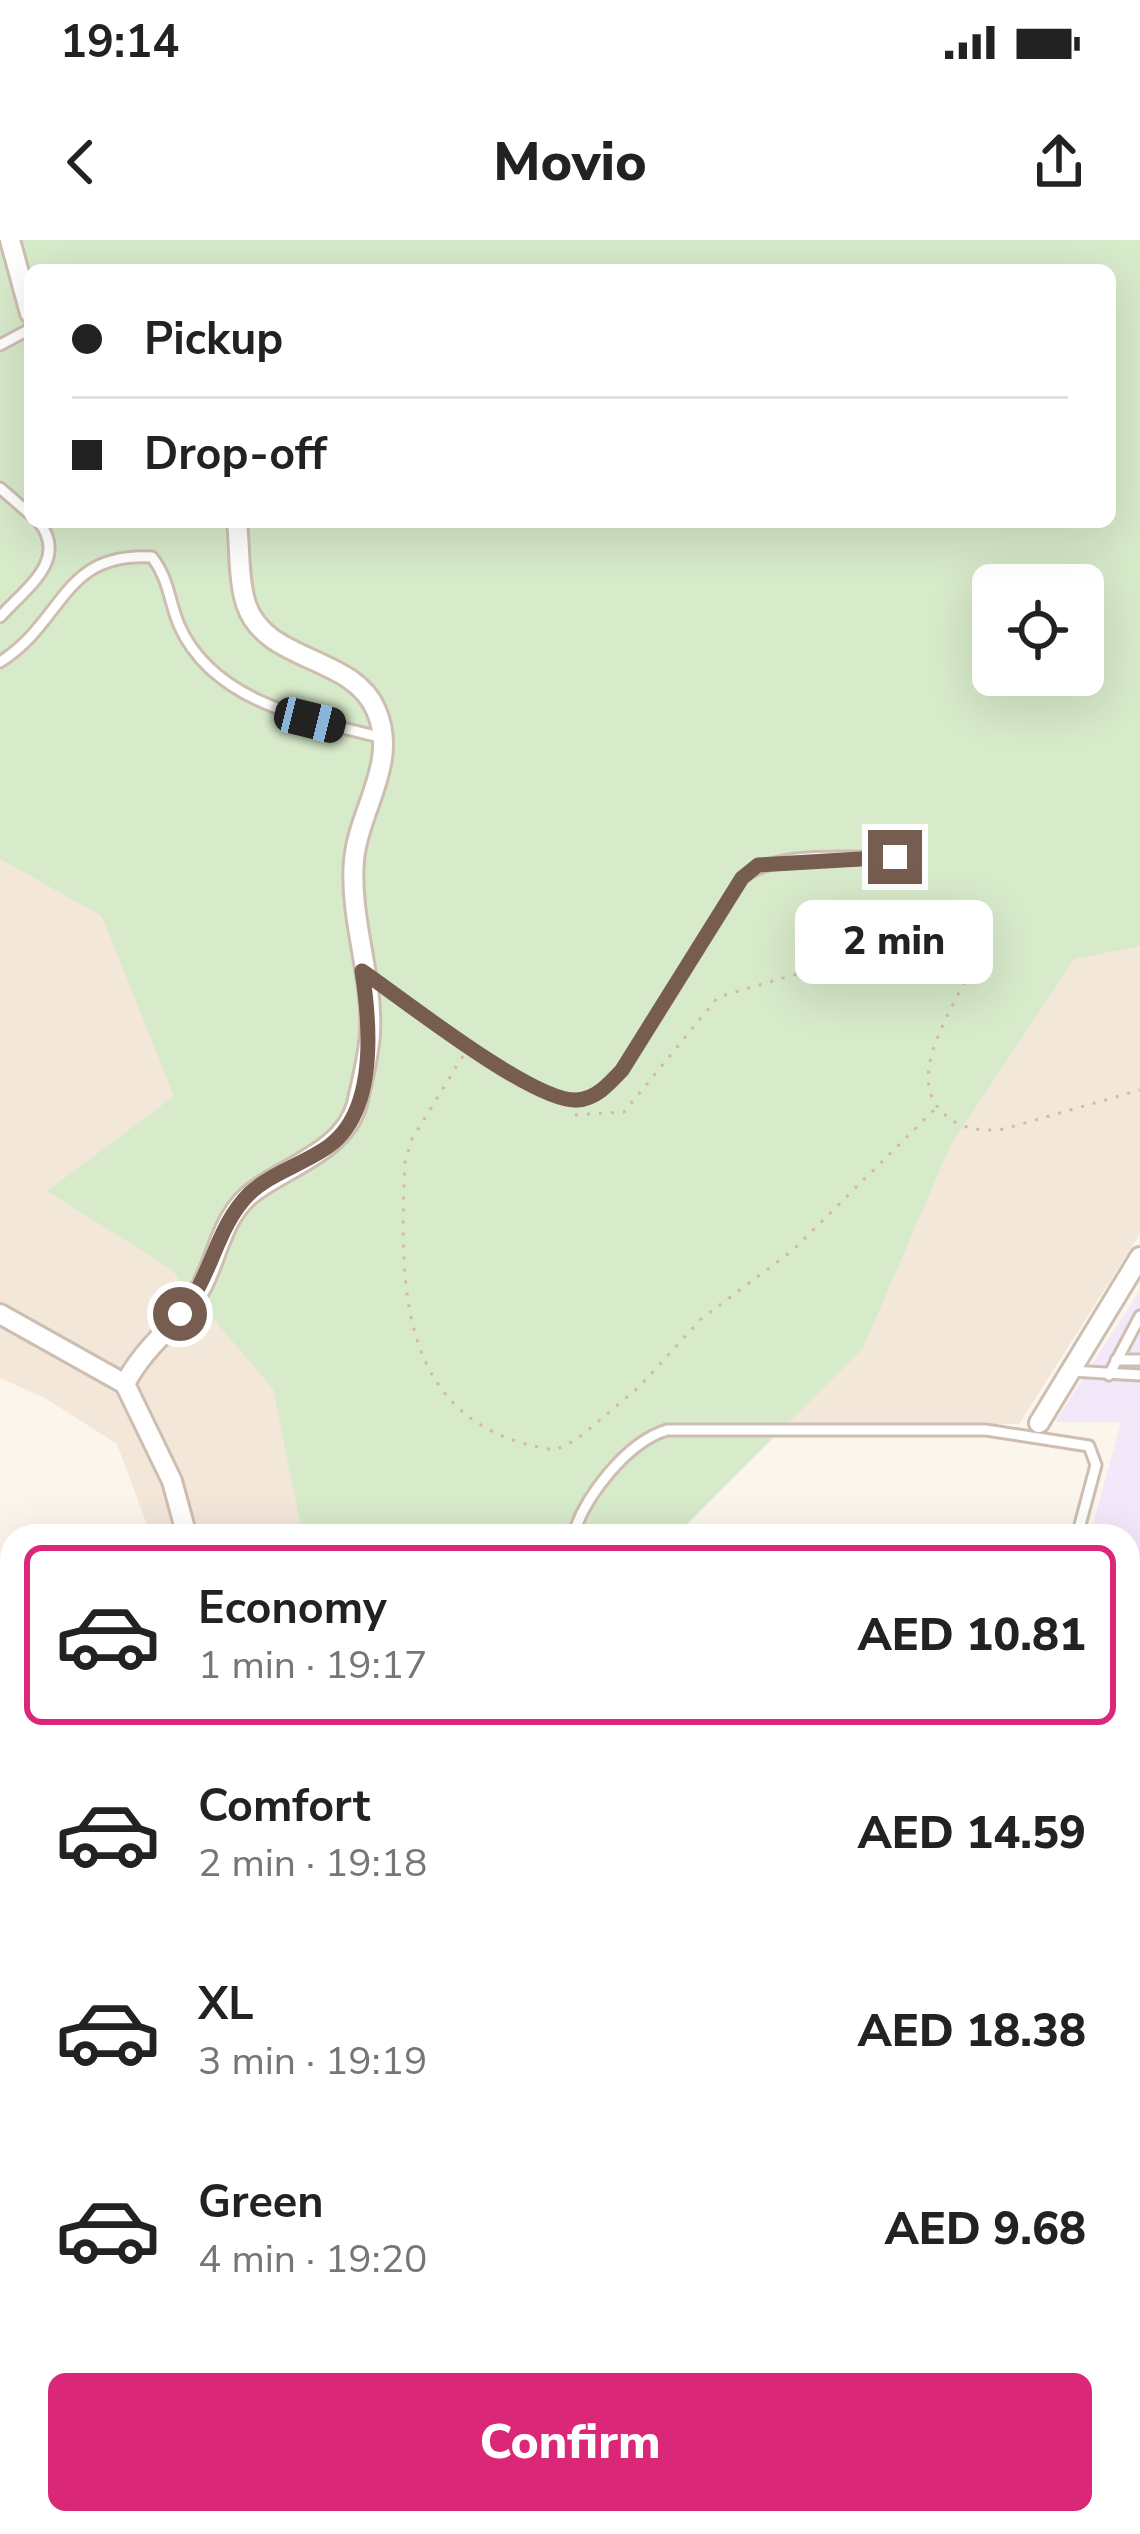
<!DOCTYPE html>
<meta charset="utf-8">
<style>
:root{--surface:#fff;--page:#f2f2f2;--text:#222;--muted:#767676;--line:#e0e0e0;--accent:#db2777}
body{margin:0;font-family:"Nunito Sans",sans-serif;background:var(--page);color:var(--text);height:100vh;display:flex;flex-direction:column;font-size:45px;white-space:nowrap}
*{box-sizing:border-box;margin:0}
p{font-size:39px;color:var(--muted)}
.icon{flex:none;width:66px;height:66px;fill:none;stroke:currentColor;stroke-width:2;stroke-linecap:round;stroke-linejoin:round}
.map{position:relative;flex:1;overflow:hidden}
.details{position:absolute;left:0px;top:1284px;width:1140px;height:1011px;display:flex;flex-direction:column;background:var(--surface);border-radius:36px 36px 0 0;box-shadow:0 12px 48px #0002}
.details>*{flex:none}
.banner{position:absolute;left:24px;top:24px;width:1092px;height:264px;border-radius:18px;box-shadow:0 12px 48px #0002;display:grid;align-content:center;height:264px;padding:0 48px;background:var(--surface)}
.tools{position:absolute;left:972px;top:324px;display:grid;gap:24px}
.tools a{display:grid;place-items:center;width:132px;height:132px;border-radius:18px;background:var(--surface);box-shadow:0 12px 48px #0002;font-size:60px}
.end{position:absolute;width:54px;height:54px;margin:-27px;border:15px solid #775d4f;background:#fff;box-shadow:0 0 0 6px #fff}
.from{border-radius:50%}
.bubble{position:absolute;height:84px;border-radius:18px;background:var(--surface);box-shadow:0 12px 48px #0002;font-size:39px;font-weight:800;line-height:84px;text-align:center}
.car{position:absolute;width:36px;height:72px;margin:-36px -18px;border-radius:15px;box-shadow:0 0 9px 3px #0007;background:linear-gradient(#222 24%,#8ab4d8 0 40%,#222 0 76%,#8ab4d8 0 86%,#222 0)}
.banner b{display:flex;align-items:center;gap:42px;height:114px;font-size:45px}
.banner b+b{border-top:3px solid var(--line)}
.banner i{width:30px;height:30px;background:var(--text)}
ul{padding:21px 0 0;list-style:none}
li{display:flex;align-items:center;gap:36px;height:180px;margin:0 24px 18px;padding:0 24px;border:6px solid transparent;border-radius:18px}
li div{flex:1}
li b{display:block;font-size:45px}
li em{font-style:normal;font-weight:800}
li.selected{border-color:var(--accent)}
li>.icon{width:108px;height:108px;stroke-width:1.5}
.cta{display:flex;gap:24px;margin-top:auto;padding:24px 48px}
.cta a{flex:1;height:138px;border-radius:18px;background:var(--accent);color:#fff;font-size:48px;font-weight:800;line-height:138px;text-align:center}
.status{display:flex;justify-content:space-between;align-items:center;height:84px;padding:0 60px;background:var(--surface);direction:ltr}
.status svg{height:33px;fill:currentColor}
header{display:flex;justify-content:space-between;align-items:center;height:156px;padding:0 48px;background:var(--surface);font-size:54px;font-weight:800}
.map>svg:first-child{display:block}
.residential{fill:#f3e7da;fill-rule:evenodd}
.education{fill:#f2e8f9}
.green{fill:#d7eaca;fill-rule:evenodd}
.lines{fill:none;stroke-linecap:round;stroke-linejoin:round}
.lane-casing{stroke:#cebeb1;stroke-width:15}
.street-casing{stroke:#cebeb1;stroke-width:24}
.primary-casing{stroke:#d9d2ce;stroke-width:36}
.path{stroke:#d6b8a7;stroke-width:3;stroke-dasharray:3 9;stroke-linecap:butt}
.lane{stroke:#fff;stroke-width:9}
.street{stroke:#fff;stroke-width:18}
.primary{stroke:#f6d8a9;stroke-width:30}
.route{stroke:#775d4f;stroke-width:15}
</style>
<div class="status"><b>19:14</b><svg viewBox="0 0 49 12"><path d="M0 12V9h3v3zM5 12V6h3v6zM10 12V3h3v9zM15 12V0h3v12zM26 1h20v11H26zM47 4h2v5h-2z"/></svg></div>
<header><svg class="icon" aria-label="back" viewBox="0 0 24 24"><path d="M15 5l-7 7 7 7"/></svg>Movio<svg class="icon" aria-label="share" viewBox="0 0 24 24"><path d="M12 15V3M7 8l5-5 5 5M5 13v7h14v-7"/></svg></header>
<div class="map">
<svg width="1140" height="2294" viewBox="0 0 1140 2294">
<rect width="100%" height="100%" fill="#fcf5ec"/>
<path class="residential" d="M 0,0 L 1140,0 L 1140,994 L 1019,1184 L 643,1187 L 559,1296 L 151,1296 L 117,1204 L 45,1158 L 0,1138 ZM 30,30 L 1110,30 L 1110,282 L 30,282 ZM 993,345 L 1083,345 L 1083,435 L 993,435 Z"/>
<polygon class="education" points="1140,1050 1140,1715 1128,1708 1128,1296 1090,1296 1121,1182 1055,1182"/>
<path class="green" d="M 0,0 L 1140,0 L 1140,706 L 1074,719 L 951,904 L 863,1108 L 675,1296 L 303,1296 L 273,1149 L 171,1029 L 47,951 L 174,856 L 102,676 L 0,619 ZM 30,30 L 1110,30 L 1110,282 L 30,282 ZM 993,345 L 1083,345 L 1083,435 L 993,435 Z"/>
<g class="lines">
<g class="lane-casing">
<g id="lane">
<polyline points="0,105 30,89"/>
<polyline points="0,248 30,274"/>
<path d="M 0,377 C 26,348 69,320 39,282"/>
<path d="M 0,422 C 66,380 61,312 152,317 C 169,339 169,361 179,385 C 213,463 310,480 384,498"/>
<path d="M 366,734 C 407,762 532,862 576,860 C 596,860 609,843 622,831 L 742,638 C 780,609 849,619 895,617"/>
<polyline points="1116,1120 1140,1120"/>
<polyline points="1071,1131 1140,1135"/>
<polyline points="1109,1135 1140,1076"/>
<path d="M 573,1296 C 584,1257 627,1202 667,1190 L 986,1190 L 1089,1206 L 1096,1225 L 1077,1296"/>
<polyline points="1128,1747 1140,1758"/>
<polyline points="1128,1762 1140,1771"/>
<polyline points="1128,1783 1140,1794"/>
<polyline points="1128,1806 1140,1821"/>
</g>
</g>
<g class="street-casing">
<g id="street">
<polyline points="10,0 30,73"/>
<polyline points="0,1074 125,1144 172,1241 187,1296"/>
<path d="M 125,1144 C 142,1110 171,1089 194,1059 C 218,1026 218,976 256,950 C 291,925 345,909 357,864 C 362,841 369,815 370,792 C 373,735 349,678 354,620 C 359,569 399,522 376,470 C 353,415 265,423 246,364 C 238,339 240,308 237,282"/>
<polyline points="1039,1183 1140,1017"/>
<polyline points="1128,2182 1140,2181"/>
<polyline points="1128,2210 1140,2210"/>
</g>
</g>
<g class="primary-casing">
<g id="primary">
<polyline points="0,2191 12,2202"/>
<polyline points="0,2254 12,2254"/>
<polyline points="1128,2256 1140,2256"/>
<polyline points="0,2285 663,2283 1140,2292"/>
</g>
</g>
<g class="path">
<path d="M 463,816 L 412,899 L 405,922 C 399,1050 398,1187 555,1210 L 576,1200 L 639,1147 L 701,1079 L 793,1010 L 937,867"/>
<path d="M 575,875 L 624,872 L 718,757 L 797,734 L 889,734 C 914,706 925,650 974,674 L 984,694 C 976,743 896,828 943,873 C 959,889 982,892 1004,889 L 1140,850"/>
</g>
<use href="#lane" class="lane"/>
<use href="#street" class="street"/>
<use href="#primary" class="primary"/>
</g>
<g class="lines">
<path class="route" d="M 180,1074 C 212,1039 215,988 249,954 C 271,933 304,924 329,906 C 378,870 370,782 362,731 C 403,759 534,863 577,860 C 596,859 610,843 622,830 L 742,638 L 758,625 L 895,617"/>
</g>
</svg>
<div class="tools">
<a><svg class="icon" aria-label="locate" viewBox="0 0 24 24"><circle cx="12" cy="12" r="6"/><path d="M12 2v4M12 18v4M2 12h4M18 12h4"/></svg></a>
</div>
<i class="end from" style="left:180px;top:1074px"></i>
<i class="end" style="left:895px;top:617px"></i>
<div class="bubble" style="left:795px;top:660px;width:198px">2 min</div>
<i class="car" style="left:310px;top:480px;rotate:104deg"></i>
<div class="banner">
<b><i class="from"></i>Pickup</b>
<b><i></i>Drop-off</b>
</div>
<section class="details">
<ul>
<li class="selected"><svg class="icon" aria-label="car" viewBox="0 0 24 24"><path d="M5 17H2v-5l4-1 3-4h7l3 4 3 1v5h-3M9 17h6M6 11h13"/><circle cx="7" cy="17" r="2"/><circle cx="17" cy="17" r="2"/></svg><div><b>Economy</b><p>1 min · 19:17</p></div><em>AED 10.81</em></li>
<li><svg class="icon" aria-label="car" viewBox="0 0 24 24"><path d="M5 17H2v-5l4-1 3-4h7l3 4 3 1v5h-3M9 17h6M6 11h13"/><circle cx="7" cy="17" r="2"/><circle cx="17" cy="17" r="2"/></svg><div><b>Comfort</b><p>2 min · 19:18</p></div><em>AED 14.59</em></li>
<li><svg class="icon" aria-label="car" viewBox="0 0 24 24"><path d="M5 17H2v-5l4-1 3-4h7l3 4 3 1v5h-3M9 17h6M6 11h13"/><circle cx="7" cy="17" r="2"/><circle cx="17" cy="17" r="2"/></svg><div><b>XL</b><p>3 min · 19:19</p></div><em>AED 18.38</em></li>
<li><svg class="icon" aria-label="car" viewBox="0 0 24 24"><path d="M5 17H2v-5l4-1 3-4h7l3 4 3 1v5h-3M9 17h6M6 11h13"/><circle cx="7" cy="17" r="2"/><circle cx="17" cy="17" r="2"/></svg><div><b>Green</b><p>4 min · 19:20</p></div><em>AED 9.68</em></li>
</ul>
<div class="cta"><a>Confirm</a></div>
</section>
</div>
